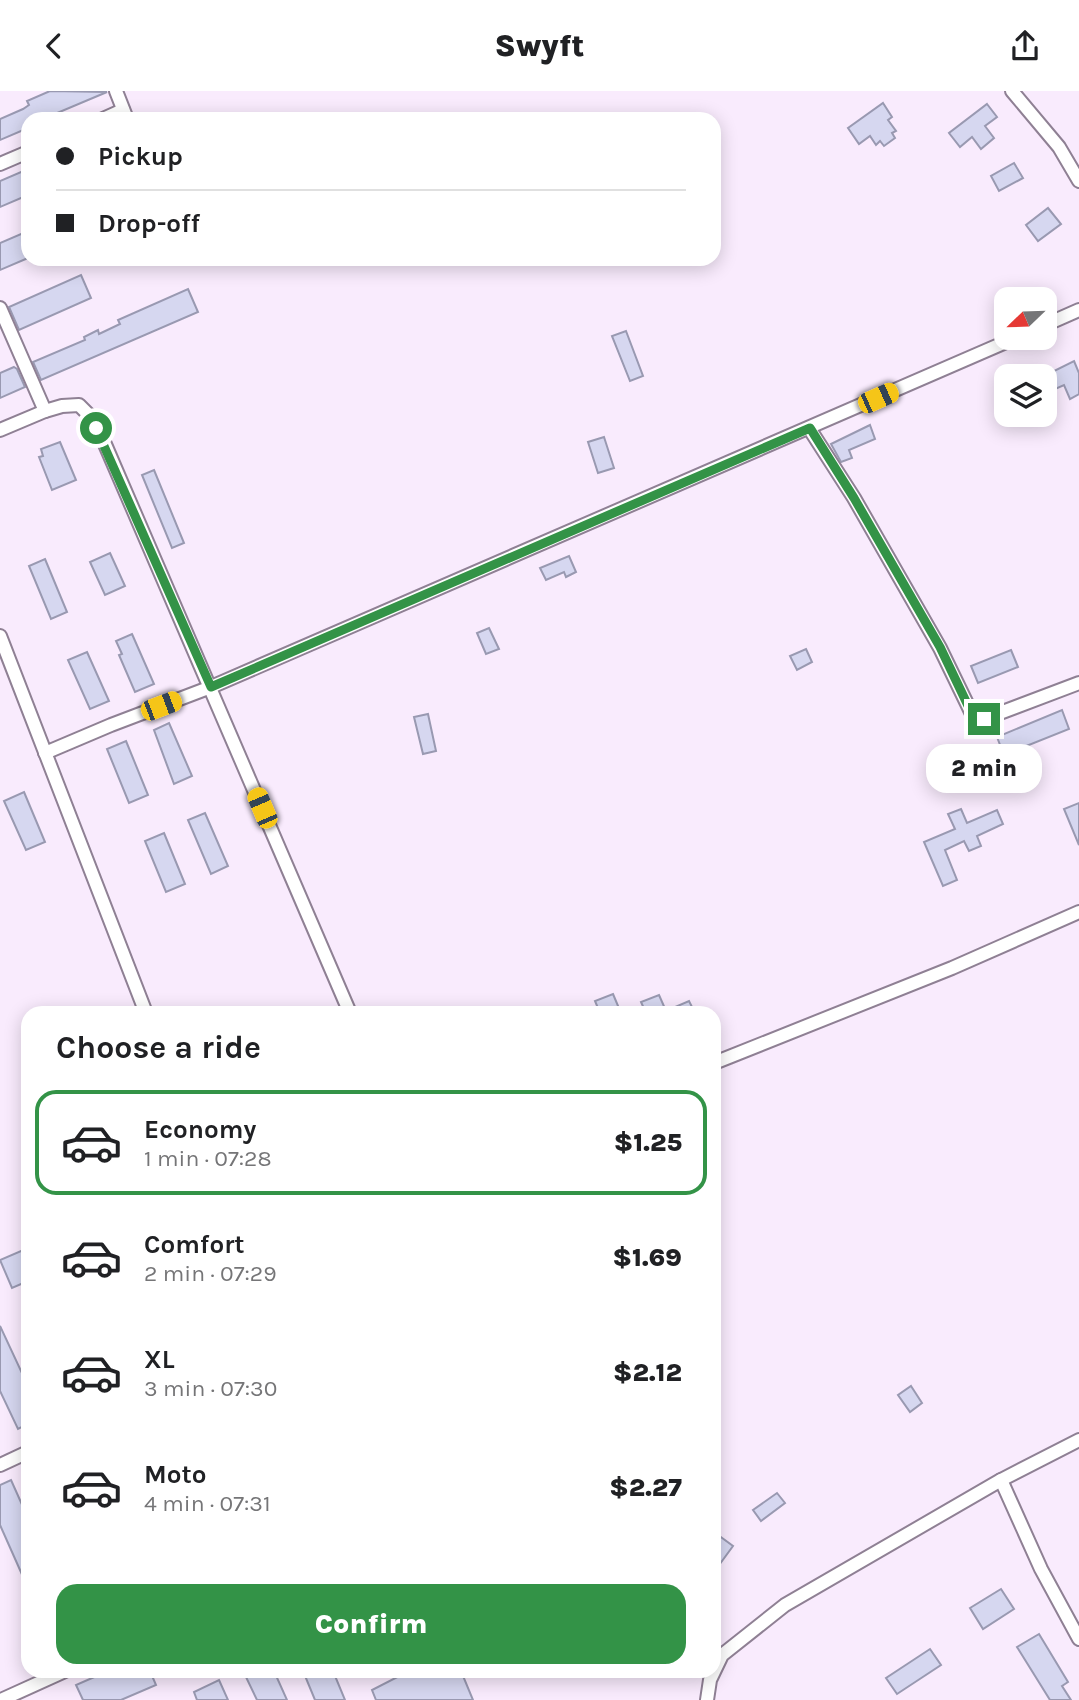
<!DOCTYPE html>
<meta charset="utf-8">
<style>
:root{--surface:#fff;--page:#f2f2f2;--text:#202124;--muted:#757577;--line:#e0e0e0;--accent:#339347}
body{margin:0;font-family:Karla,sans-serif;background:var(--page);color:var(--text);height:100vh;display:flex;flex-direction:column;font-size:26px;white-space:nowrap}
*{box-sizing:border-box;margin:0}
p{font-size:23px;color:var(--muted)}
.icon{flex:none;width:38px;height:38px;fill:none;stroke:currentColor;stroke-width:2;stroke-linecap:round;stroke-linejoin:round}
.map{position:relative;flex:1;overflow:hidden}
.details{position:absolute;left:21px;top:915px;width:700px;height:672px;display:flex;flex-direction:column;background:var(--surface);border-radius:21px;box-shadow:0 4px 18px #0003}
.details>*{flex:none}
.banner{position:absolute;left:21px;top:21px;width:700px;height:154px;border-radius:21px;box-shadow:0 4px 18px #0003;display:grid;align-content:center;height:154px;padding:0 35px;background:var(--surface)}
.needle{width:46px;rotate:247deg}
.tools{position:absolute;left:994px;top:196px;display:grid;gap:14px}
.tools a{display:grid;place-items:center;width:63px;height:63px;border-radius:14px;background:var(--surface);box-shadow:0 4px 18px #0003;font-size:35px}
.end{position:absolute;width:32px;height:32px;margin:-16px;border:9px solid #339347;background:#fff;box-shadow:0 0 0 4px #fff}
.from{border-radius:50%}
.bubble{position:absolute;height:49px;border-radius:21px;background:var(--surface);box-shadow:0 4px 18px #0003;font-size:23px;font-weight:800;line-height:49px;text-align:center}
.car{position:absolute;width:21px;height:42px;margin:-21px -10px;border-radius:9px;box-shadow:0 0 5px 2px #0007;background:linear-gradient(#f5c518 24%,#345 0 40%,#f5c518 0 76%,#345 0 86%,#f5c518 0)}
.banner b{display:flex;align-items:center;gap:24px;height:66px;font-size:26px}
.banner b+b{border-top:2px solid var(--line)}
.banner i{width:18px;height:18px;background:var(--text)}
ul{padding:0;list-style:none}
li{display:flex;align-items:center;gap:21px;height:105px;margin:0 14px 10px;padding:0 21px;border:4px solid transparent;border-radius:21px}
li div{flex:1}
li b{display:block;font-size:26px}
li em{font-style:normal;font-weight:800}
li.selected{border-color:var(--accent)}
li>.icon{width:63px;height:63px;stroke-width:1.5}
h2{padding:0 35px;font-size:32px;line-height:84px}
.cta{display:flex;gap:14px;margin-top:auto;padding:14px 35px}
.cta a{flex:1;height:80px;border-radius:21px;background:var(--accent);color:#fff;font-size:28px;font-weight:800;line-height:80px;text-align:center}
header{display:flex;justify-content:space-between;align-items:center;height:91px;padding:0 35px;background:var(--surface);font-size:32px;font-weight:800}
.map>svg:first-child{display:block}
.building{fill:#d6d7f0;stroke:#9999b1;stroke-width:2}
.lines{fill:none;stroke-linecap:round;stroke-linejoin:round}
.minor-casing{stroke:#8f8094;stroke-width:16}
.minor{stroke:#fff;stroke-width:12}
.route{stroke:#339347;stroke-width:9}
</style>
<header><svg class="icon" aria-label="back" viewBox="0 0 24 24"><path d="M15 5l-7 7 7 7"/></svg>Swyft<svg class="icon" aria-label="share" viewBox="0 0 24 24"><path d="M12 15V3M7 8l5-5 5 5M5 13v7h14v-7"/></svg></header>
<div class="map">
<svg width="1079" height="1609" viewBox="0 0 1079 1609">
<rect width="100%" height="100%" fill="#f9ebfd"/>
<g class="building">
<polygon points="50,0 107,1 43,28 28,28 28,37 0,49 0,28 23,18 29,14 27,10"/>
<polygon points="883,12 892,26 888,29 896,40 892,42 895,47 884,55 880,50 876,54 870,45 859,53 848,37"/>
<polygon points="987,13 997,26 985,35 994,47 981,58 972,46 960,56 949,42"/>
<polygon points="1014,72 1023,87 999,100 991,85"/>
<polygon points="28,78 28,104 0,116 0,90"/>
<polygon points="1048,117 1061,133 1038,150 1026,134"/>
<polygon points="28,140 28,167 0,179 0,152"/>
<polygon points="81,184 91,207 19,239 9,216"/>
<polygon points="188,198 198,221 41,289 33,271 85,249 84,246 98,239 99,243 120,233 118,229"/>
<polygon points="626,240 643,285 630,290 612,245"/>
<polygon points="1074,270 1079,282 1079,303 1070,308 1064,294 1053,299 1046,284"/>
<polygon points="14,276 17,278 25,296 0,307 0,282"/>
<polygon points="870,334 875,348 849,359 852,367 841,371 831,353"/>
<polygon points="604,346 614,377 598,382 588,351"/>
<polygon points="60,351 76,389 52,399 39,366 43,365 41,358"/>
<polygon points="154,379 184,452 172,457 142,384"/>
<polygon points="110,462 125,495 105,504 90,471"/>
<polygon points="569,465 576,481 566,486 564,481 546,489 540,477"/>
<polygon points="45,468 67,521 51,528 29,475"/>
<polygon points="489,537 499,558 486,563 477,542"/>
<polygon points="132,543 154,593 135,601 119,564 122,563 116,550"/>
<polygon points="806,558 812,571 797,579 790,565"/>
<polygon points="1011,559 1018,576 978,592 971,575"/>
<polygon points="87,561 109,610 90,618 68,569"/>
<polygon points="1062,619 1069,638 1004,664 997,646"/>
<polygon points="428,623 436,660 423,663 414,626"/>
<polygon points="169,632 192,685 174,693 154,639"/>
<polygon points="126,650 148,704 129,712 107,658"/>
<polygon points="24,701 45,751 26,759 4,710"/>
<polygon points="1079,712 1079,754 1064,718"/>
<polygon points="961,718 967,732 997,719 1003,733 977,745 981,755 969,760 964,750 945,759 957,789 943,795 924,751 955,738 948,723"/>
<polygon points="205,722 228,775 211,783 188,729"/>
<polygon points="164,742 185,793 166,801 145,750"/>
<polygon points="613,903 621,922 600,922 595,910"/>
<polygon points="659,904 666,920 689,910 695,922 646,922 641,911"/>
<polygon points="28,1157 28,1190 12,1197 0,1169"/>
<polygon points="0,1235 28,1295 28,1333 18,1338 0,1300"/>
<polygon points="911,1295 922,1312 910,1321 898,1304"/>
<polygon points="11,1389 28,1427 28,1497 0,1434 0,1394"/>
<polygon points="777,1402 785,1412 761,1430 753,1419"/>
<polygon points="714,1441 733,1455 714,1481"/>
<polygon points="1001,1498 1014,1518 983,1538 970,1517"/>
<polygon points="1039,1543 1068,1591 1062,1595 1071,1609 1050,1609 1017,1556"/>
<polygon points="930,1558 941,1574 897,1603 886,1587"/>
<polygon points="108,1580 150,1580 156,1594 121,1609 83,1609 76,1594"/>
<polygon points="253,1580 274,1580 287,1609 257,1609 245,1584"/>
<polygon points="303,1580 333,1580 345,1609 315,1609"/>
<polygon points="409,1580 461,1580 473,1609 376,1609 372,1599"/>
<polygon points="219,1589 228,1609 197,1609 194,1601"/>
</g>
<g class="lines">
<g class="minor-casing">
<g id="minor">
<polyline points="116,0 127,28"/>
<polyline points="1012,0 1059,56 1079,90"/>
<polyline points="103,28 123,19"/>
<polyline points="0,73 28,61"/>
<polyline points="0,217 45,320"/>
<polyline points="1045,234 1079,219"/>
<polyline points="809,337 854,407 940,557 972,623 978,628 984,628 1079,592"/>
<polyline points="0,339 45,320 62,315 79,314 89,324 104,351 350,922"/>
<polyline points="0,545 146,922"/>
<polyline points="45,662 111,634 211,596 1015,247"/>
<polyline points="714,972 952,877 1079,821"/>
<polyline points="0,1374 28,1361"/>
<polyline points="1001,1389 1041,1478 1079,1548"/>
<polyline points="1,1609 65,1580"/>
<polyline points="707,1609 710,1589 722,1564 785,1514 1001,1389 1079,1349"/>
</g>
</g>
<use href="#minor" class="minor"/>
</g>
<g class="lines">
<polyline class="route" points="96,337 211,596 810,337 854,407 940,556 972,623 978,628 984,628"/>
</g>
</svg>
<div class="tools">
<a><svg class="needle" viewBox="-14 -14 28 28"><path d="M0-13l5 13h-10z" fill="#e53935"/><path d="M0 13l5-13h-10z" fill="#757577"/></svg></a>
<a><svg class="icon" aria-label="layers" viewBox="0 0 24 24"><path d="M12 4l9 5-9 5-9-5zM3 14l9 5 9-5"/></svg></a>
</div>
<i class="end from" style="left:96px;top:337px"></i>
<i class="end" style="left:984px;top:628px"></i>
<div class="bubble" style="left:926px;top:653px;width:116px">2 min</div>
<i class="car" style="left:878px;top:307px;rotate:66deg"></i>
<i class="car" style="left:161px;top:615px;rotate:69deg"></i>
<i class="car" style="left:262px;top:717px;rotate:337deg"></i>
<div class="banner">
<b><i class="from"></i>Pickup</b>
<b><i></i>Drop-off</b>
</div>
<section class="details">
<h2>Choose a ride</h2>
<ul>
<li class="selected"><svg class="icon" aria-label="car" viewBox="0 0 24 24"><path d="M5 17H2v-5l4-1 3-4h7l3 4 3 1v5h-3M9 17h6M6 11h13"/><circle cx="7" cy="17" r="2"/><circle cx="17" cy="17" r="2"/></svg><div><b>Economy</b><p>1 min · 07:28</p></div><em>$1.25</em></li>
<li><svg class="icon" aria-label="car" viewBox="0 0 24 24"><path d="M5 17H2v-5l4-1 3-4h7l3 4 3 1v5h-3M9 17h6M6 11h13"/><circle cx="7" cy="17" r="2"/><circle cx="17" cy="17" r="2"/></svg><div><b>Comfort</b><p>2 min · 07:29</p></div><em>$1.69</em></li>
<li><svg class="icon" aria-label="car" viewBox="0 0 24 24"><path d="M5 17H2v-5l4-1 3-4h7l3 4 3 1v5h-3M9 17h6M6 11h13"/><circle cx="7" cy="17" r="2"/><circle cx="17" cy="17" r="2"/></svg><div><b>XL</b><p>3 min · 07:30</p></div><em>$2.12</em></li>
<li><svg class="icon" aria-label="car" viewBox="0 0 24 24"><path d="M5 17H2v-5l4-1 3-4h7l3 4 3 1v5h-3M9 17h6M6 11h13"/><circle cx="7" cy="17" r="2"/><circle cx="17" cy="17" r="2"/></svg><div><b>Moto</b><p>4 min · 07:31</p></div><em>$2.27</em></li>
</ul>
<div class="cta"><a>Confirm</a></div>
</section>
</div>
